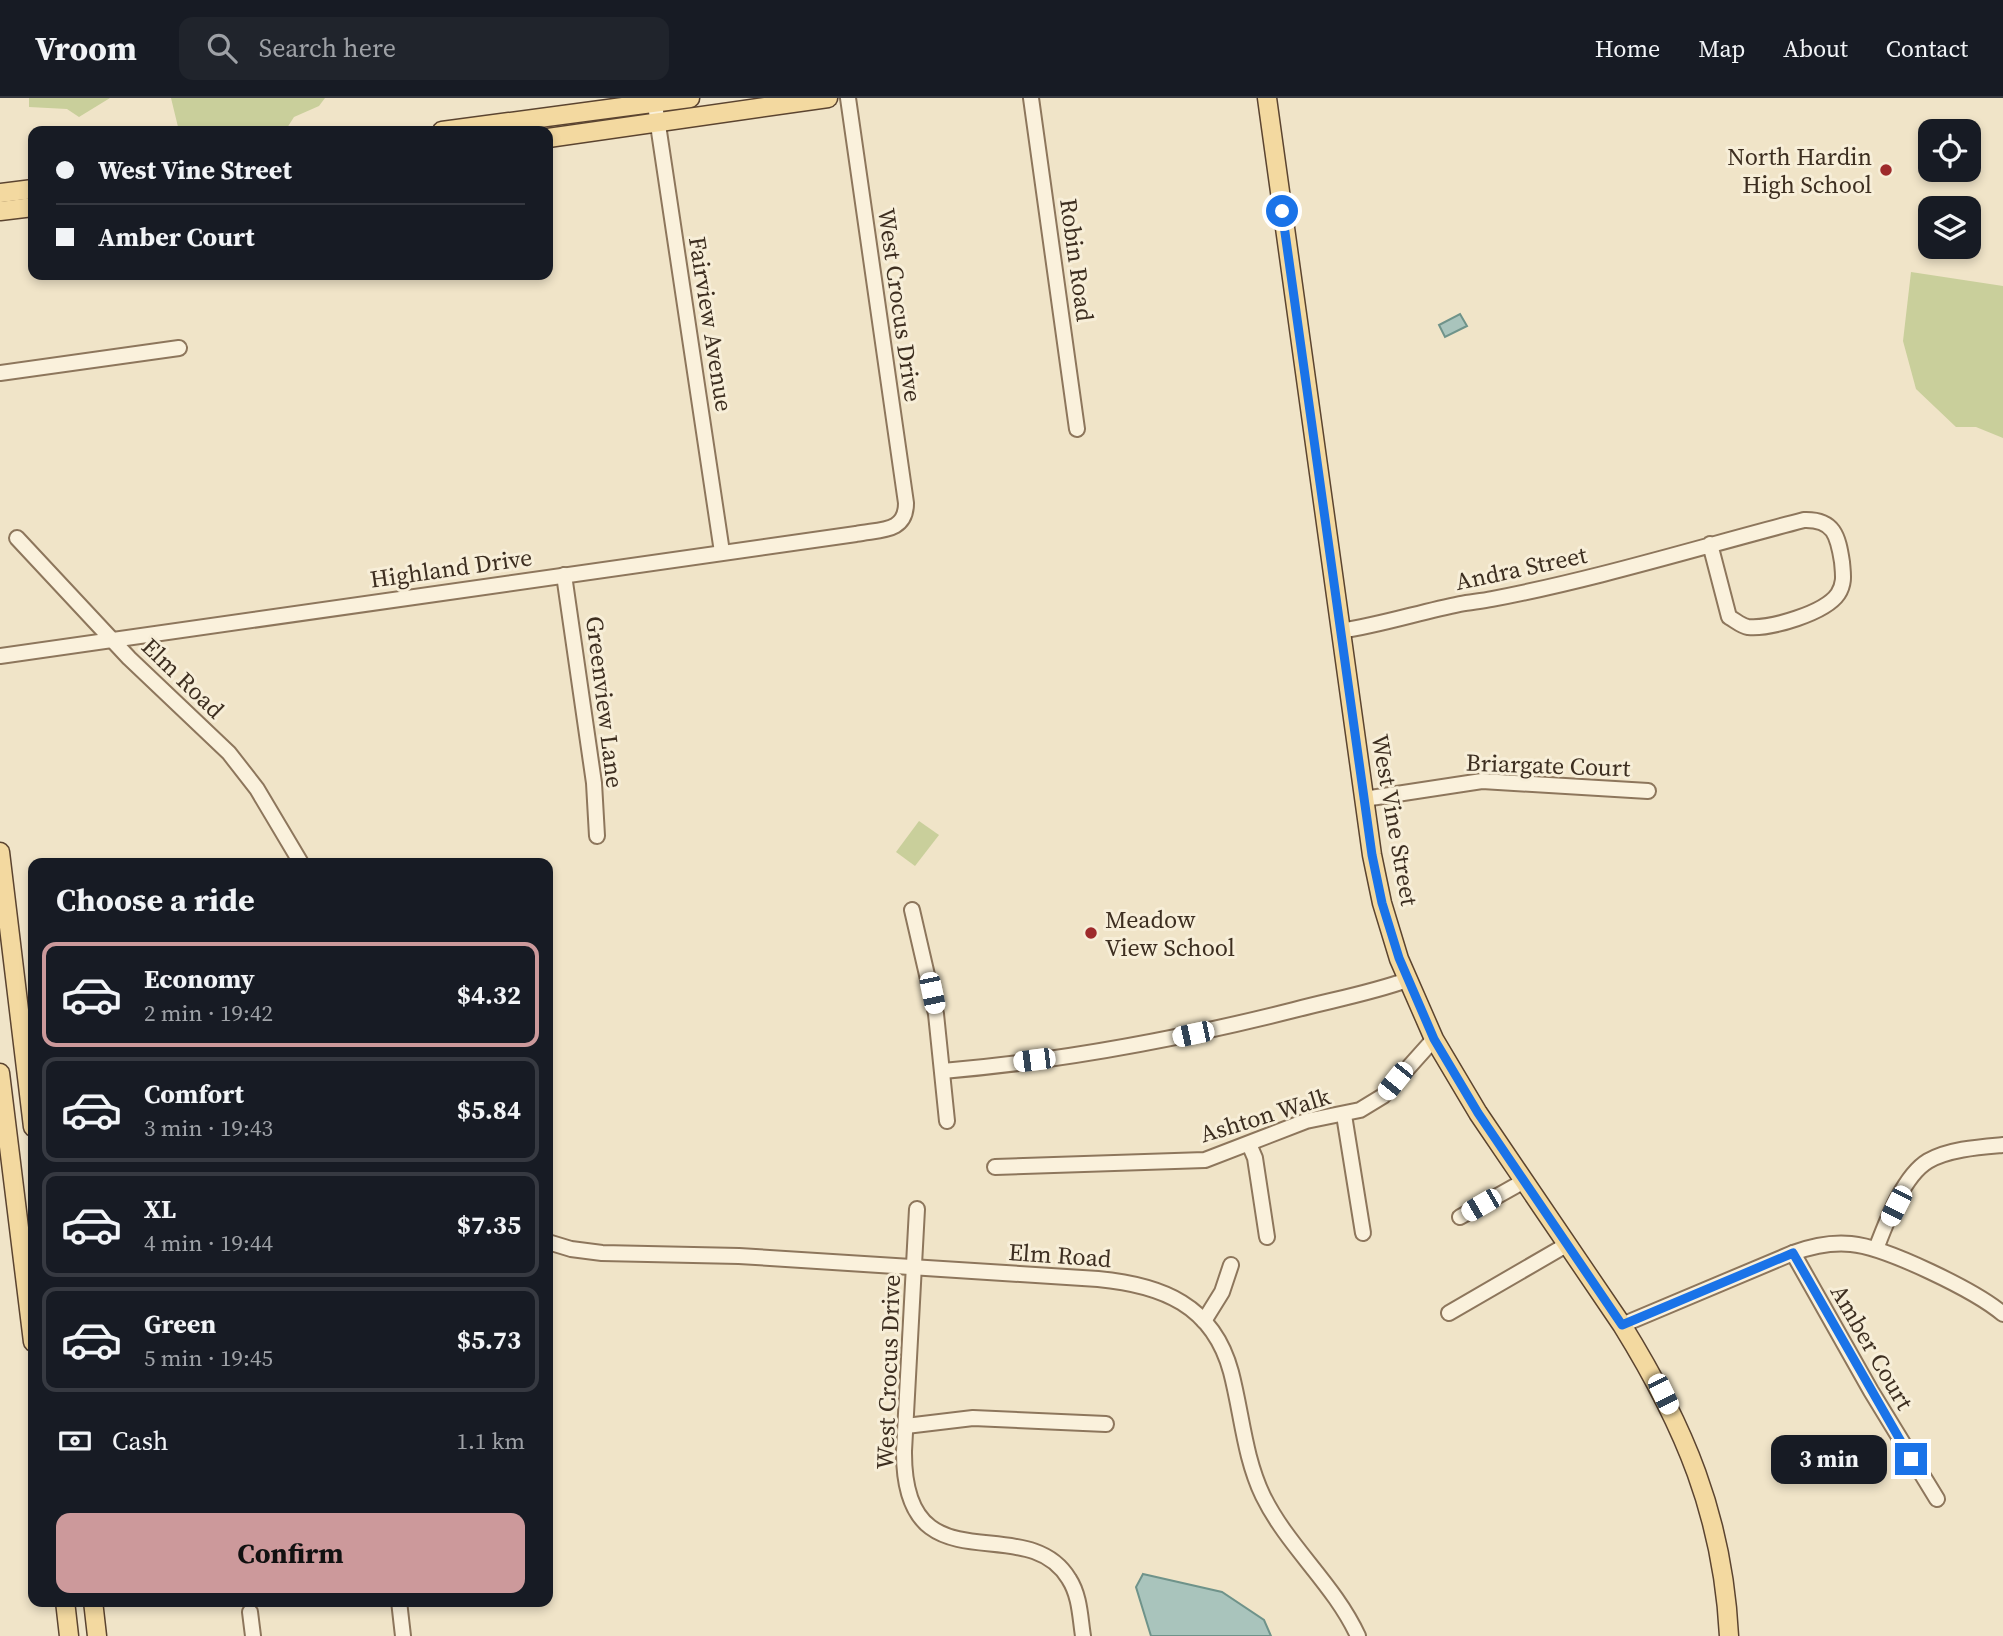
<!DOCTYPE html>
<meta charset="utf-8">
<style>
:root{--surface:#171b24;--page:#20242c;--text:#f1f3f6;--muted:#9ea1a6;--line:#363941;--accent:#cc999b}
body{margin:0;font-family:"Source Serif 4",serif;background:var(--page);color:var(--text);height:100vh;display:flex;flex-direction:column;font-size:26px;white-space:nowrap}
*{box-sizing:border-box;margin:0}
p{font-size:23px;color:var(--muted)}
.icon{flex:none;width:38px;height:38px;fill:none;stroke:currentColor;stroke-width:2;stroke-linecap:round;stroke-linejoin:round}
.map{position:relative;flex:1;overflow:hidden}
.details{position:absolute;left:28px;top:760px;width:525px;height:749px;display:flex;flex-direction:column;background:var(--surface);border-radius:14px;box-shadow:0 4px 10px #0003}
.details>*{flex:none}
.guide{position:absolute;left:28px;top:28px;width:525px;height:154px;border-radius:14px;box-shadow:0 4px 10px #0003;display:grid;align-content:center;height:154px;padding:0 28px;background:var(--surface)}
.buttons{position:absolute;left:1918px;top:21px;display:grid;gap:14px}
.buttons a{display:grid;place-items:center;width:63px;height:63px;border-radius:14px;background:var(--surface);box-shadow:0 4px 10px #0003;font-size:35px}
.end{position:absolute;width:32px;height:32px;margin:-16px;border:9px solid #1a73e8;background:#fff;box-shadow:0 0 0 4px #fff}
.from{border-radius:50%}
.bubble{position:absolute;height:49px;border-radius:14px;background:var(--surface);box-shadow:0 4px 10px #0003;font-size:23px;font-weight:700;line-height:49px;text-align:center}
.car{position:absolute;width:21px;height:42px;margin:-21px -10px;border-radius:9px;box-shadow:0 0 5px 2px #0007;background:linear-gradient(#fff 24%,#345 0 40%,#fff 0 76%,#345 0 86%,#fff 0)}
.guide b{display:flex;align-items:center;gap:24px;height:66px;font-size:26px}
.guide b+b{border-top:2px solid var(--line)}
.guide i{width:18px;height:18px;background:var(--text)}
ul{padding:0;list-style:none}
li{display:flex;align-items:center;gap:21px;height:105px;margin:0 14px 10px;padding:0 14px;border:4px solid var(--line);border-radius:14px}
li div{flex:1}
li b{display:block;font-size:26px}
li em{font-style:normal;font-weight:700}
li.on{border-color:var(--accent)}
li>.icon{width:63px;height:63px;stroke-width:1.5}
h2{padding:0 28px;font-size:32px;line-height:84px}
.pay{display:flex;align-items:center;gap:18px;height:77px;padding:0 28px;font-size:26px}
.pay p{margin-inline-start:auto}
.button{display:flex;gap:14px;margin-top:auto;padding:14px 28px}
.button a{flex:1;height:80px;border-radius:14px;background:var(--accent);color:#111;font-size:28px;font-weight:700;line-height:80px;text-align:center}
header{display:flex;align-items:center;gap:42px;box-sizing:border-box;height:98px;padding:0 35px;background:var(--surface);border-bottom:2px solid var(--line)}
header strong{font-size:33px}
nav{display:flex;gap:38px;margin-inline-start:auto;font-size:24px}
.search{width:490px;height:63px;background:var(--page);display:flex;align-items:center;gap:18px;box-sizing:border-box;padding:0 24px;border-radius:14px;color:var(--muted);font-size:26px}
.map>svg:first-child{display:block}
.green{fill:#c9cf9b}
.water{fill:#a9c4bc;stroke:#6f938a;stroke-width:2}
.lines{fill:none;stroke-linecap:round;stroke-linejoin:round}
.minor-casing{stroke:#8d765c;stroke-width:18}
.major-casing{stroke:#5b4430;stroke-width:21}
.minor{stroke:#faf1dc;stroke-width:14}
.major{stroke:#f3d9a0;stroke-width:18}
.route{stroke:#1a73e8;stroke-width:9}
.poi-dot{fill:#9e2a2b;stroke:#f7eed8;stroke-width:2.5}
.labels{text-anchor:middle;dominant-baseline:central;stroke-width:6;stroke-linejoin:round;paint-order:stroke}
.poi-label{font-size:24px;fill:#3d2e20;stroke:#f7eed8;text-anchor:end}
.street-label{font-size:24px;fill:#3d2e20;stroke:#f7eed8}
</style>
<header>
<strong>Vroom</strong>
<div class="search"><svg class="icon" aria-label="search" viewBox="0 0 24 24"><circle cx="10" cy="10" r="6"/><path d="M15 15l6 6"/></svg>Search here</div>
<nav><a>Home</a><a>Map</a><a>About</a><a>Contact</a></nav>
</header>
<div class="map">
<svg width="2003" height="1538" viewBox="0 0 2003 1538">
<rect width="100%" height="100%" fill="#f0e4c8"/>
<g class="green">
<polygon points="29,0 110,0 79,19 67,11 29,9"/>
<polygon points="171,0 325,0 319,8 294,19 287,30 327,33 179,33"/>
<polygon points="1911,174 2003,188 2003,340 1976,329 1956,329 1916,291 1903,243"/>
<polygon points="919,723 939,737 915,768 896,754"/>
</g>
<g class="water">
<polygon points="1460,216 1467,228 1445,239 1439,227"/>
<polygon points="1143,1476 1222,1494 1264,1522 1271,1538 1151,1538 1136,1489"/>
</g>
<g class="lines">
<g class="minor-casing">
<g id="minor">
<polyline points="654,0 722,454"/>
<polyline points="1031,0 1077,331"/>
<polyline points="0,275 179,250"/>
<polyline points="17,440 129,560 229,655 257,691 301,765"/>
<polyline points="564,477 594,685 597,738"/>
<path d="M 1340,533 C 1381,527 1420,514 1460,506 C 1471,504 1482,503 1492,501 C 1597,481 1700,449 1804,422 C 1834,421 1838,438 1842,464 C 1843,476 1845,485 1838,496 C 1825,515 1771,531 1748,529 C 1741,528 1735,522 1729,519 L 1710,446"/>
<path d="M 0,558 L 856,436 C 880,431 906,435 906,405 L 848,0"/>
<polyline points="1364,701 1482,683 1648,693"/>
<polyline points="912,812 936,916 947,1023"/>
<path d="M 943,973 C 1061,963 1179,941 1294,912 C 1332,902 1371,895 1407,882"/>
<polyline points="1344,1017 1363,1135"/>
<polyline points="1249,1046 1255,1060 1267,1139"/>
<polyline points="995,1069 1205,1062 1306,1023 1360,1012 1383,998 1434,941"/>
<path d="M 917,1111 L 904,1353 C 903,1495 1026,1409 1069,1481 C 1080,1498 1080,1519 1083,1538"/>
<polyline points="1460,1119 1524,1083"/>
<path d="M 548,1144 L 571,1151 L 602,1155 L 739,1158 L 1098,1181 C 1162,1187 1213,1207 1231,1274 C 1242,1316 1244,1358 1263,1398 C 1288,1449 1334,1486 1358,1538"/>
<path d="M 1876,1151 C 1886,1125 1903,1078 1928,1063 C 1949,1051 1980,1049 2003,1047"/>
<polyline points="1793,1155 1871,1293 1937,1401"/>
<polyline points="1449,1215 1568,1146"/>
<polyline points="1204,1223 1222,1194 1231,1167"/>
<path d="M 1622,1227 L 1793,1155 C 1812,1148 1831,1144 1851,1146 C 1886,1149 1976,1193 2003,1216"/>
<polyline points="906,1328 973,1320 1106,1326"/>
<polyline points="399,1503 403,1538"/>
<polyline points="250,1514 253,1538"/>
</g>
</g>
<g class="major-casing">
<g id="major">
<path d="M 1267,0 L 1372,757 L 1382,805 L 1399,861 L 1434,941 L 1478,1015 L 1622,1227 C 1684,1327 1723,1418 1729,1538"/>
<polyline points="442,33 690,0"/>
<polyline points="548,40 828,0"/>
<polyline points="0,95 33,91"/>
<polyline points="0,113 33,109"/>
<polyline points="0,754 33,1029"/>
<polyline points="0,975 33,1244"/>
<polyline points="65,1503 69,1538"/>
<polyline points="93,1503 97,1538"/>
</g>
</g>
<use href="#minor" class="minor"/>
<use href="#major" class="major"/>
</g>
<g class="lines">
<polyline class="route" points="1282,113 1372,757 1382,805 1399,860 1434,941 1478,1015 1622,1227 1793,1155 1911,1361"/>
</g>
<g class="poi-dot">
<circle cx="1886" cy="72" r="7"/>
<circle cx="1091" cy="835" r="7"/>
</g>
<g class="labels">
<g class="poi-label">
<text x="1872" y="58">North Hardin<tspan x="1872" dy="28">High School</tspan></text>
<text x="1105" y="821" text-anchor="start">Meadow<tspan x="1105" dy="28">View School</tspan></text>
</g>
<g class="street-label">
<text transform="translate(1077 162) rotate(82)">Robin Road</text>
<text transform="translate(900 207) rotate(82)">West Crocus Drive</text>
<text transform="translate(711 226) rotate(81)">Fairview Avenue</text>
<text transform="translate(451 470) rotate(-8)">Highland Drive</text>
<text transform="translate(1521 470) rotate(-12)">Andra Street</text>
<text transform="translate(183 580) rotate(44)">Elm Road</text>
<text transform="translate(605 604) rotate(83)">Greenview Lane</text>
<text transform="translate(1548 667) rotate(2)">Briargate Court</text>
<text transform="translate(1395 722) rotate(80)">West Vine Street</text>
<text transform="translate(1265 1017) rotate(-17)">Ashton Walk</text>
<text transform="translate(1060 1157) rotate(4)">Elm Road</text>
<text transform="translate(1872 1249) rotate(60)">Amber Court</text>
<text transform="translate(888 1274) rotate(-88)">West Crocus Drive</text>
</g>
</g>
</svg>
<div class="buttons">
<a><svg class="icon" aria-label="locate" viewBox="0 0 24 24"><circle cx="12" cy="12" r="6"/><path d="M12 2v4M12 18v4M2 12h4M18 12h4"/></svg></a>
<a><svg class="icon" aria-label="layers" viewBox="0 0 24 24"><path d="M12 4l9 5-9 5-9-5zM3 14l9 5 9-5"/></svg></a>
</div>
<i class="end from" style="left:1282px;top:113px"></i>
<i class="end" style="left:1911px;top:1361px"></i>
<div class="bubble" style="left:1771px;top:1337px;width:116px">3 min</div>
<i class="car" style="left:932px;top:895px;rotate:168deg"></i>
<i class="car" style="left:1193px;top:936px;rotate:258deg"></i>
<i class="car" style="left:1034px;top:962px;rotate:263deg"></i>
<i class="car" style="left:1395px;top:983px;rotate:219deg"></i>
<i class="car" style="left:1481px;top:1107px;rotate:240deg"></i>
<i class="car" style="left:1896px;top:1108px;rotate:207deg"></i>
<i class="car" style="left:1663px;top:1296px;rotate:154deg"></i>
<div class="guide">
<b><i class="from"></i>West Vine Street</b>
<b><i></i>Amber Court</b>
</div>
<section class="details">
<h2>Choose a ride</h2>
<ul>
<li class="on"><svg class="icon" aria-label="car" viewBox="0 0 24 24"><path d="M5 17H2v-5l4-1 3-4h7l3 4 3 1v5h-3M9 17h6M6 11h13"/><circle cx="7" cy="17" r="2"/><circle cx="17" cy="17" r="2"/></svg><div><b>Economy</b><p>2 min · 19:42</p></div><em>$4.32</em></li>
<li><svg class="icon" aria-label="car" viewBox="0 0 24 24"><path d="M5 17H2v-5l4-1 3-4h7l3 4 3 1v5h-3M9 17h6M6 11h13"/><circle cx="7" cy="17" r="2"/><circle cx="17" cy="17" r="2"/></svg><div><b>Comfort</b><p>3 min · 19:43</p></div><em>$5.84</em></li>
<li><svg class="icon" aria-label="car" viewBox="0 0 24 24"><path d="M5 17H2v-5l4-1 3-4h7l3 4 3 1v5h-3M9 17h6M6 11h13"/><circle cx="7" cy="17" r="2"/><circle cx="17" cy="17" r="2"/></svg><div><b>XL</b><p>4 min · 19:44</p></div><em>$7.35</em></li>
<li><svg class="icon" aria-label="car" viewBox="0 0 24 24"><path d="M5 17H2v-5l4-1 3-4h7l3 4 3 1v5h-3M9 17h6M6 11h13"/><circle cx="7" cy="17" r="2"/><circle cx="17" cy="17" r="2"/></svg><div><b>Green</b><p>5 min · 19:45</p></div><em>$5.73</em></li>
</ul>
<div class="pay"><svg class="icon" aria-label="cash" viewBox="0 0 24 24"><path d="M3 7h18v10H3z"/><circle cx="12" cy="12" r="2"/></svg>Cash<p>1.1 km</p></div>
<div class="button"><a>Confirm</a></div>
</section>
</div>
